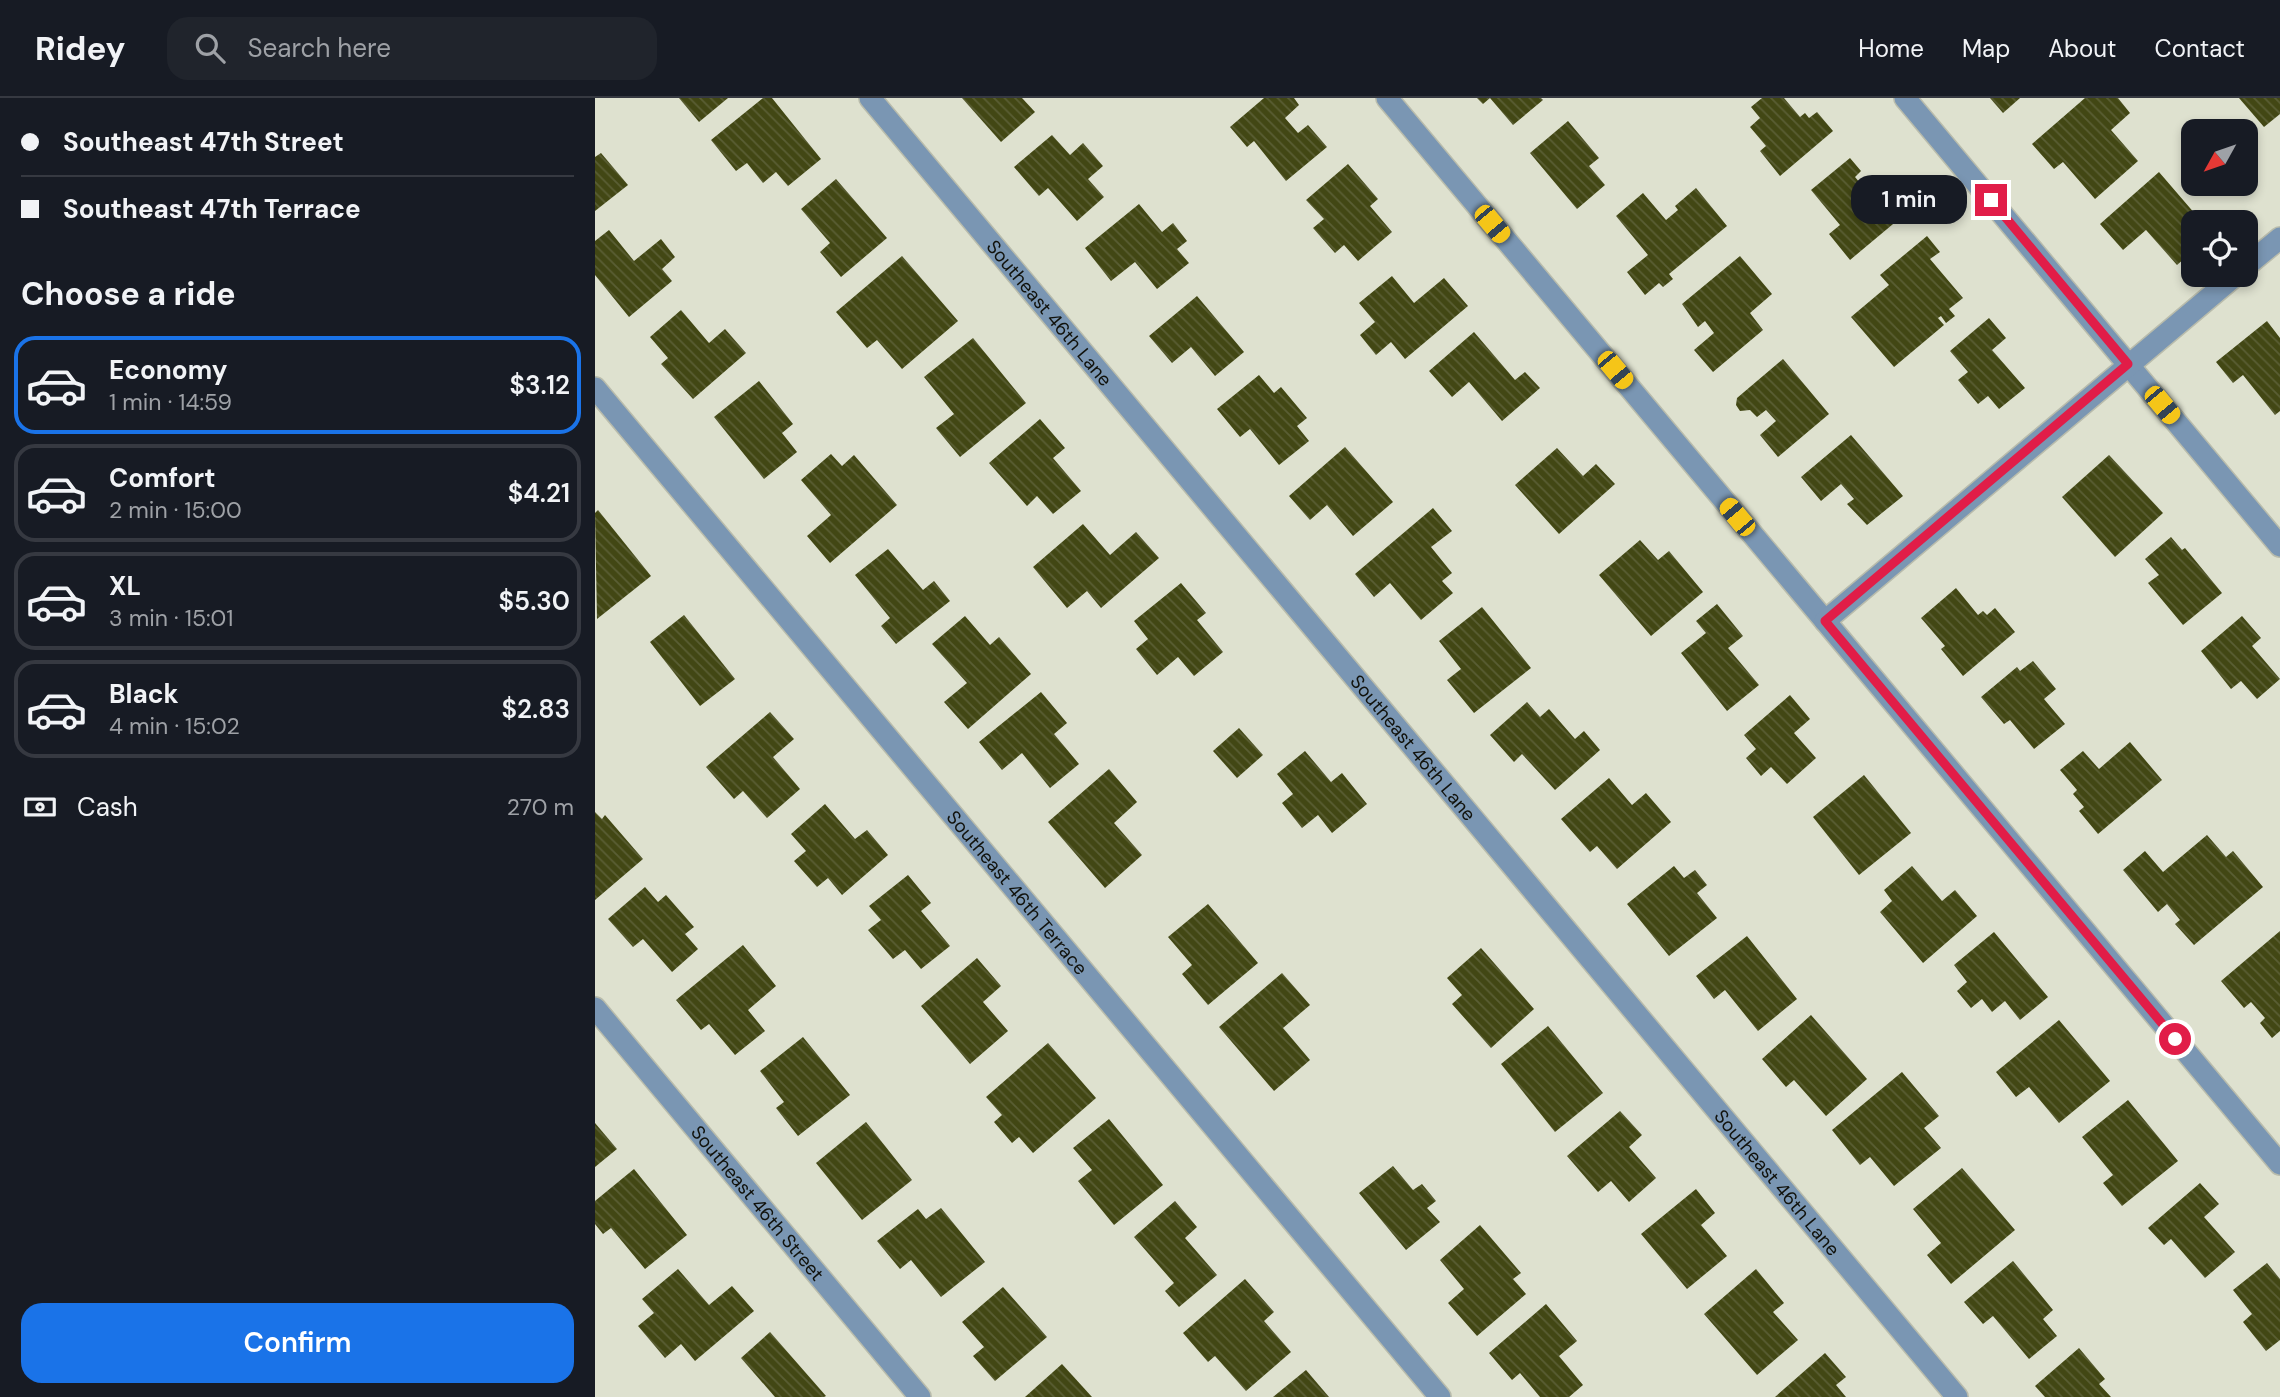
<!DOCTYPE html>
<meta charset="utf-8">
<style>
:root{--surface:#171b24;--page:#20242c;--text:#f1f3f6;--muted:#9ea1a6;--line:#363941;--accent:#1a73e8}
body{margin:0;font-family:"DM Sans",sans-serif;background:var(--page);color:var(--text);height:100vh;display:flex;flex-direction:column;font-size:26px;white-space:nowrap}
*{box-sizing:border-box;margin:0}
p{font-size:23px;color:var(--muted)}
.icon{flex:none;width:38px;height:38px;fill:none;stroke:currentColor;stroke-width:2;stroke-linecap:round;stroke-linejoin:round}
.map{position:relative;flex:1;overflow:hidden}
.drawer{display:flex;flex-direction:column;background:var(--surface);width:595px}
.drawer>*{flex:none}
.hud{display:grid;align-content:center;height:154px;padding:0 21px;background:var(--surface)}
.needle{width:46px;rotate:230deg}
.controls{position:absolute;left:1586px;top:21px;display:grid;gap:14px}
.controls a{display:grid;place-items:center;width:77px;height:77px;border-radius:14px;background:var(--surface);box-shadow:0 4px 10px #0003;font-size:35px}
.end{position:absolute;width:32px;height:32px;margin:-16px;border:9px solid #e11d48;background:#fff;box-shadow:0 0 0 4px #fff}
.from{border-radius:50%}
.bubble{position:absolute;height:49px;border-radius:21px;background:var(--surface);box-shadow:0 4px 10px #0003;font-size:23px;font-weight:600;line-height:49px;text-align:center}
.car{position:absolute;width:21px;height:42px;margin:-21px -10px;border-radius:9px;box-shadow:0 0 5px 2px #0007;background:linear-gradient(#f5c518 24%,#345 0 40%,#f5c518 0 76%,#345 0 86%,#f5c518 0)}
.hud b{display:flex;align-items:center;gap:24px;height:66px;font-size:26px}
.hud b+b{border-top:2px solid var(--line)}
.hud i{width:18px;height:18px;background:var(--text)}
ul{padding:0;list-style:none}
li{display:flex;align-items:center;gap:21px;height:98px;margin:0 14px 10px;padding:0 7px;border:4px solid var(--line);border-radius:21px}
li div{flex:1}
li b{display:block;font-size:26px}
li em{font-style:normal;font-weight:600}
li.selected{border-color:var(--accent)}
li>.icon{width:63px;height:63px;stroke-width:1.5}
h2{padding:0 21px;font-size:32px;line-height:84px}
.pay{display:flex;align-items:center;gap:18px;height:77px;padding:0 21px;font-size:26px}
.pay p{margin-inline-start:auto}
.cta{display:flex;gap:14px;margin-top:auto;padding:14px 21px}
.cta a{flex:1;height:80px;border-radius:21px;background:var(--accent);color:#fff;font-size:28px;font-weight:600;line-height:80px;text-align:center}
header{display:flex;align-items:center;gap:42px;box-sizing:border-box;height:98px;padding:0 35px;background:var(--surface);border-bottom:2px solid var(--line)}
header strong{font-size:33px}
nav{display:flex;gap:38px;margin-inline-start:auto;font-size:24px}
.search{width:490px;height:63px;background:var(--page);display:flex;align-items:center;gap:18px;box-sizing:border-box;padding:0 24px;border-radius:21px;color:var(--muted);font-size:26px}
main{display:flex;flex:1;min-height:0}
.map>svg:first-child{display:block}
.building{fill:url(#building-back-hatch)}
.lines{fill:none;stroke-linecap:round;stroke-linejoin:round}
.minor-casing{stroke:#b9bcac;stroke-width:24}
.minor{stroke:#7a96b3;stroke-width:21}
.route{stroke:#e11d48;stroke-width:9}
.labels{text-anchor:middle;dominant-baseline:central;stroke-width:7;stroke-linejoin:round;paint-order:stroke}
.street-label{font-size:19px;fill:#11120c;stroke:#fff}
</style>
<header>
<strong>Ridey</strong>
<div class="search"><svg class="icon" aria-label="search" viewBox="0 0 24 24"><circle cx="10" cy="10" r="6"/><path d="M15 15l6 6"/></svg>Search here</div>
<nav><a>Home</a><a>Map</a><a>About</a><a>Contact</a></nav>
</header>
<main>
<section class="drawer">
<div class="hud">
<b><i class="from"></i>Southeast 47th Street</b>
<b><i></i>Southeast 47th Terrace</b>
</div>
<h2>Choose a ride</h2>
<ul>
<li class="selected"><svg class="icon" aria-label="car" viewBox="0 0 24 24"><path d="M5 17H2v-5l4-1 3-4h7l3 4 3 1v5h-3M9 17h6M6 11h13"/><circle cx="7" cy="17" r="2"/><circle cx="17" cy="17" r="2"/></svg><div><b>Economy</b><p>1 min · 14:59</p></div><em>$3.12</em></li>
<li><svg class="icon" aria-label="car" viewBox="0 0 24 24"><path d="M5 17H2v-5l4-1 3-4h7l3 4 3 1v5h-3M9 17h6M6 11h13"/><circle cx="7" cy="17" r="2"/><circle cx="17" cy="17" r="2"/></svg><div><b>Comfort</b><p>2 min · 15:00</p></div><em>$4.21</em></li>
<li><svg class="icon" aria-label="car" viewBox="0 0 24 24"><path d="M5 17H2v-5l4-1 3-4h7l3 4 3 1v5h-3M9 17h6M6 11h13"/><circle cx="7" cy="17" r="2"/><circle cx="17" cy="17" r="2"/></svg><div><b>XL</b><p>3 min · 15:01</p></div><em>$5.30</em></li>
<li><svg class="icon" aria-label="car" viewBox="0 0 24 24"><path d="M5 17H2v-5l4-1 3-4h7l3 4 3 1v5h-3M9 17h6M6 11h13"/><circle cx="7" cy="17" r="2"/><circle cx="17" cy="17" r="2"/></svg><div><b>Black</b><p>4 min · 15:02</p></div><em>$2.83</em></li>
</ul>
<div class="pay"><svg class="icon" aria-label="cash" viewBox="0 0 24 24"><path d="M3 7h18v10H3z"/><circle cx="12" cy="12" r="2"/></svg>Cash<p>270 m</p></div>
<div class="cta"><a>Confirm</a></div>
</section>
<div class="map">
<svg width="1685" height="1299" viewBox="0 0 1685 1299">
<defs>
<pattern id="building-back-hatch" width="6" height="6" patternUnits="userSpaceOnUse" patternTransform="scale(1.75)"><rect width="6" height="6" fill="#424714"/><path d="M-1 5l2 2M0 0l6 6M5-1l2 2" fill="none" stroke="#5a5e34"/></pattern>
</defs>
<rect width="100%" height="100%" fill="#dee1cf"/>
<g class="building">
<polygon points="84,0 133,0 104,24"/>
<polygon points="168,0 177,0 226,61 193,88 181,74 168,85 152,65 141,73 116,42"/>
<polygon points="367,0 427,0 440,14 406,44"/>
<polygon points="669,0 699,0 704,7 690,20 703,35 713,27 732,49 691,83 659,43 652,49 635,29"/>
<polygon points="882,0 946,0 948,2 918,27 895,0 888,6"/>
<polygon points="1167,0 1189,0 1205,19 1210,15 1214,20 1222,14 1238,33 1185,78 1165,53 1171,48 1155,29 1165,20 1156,9"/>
<polygon points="1395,0 1425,0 1408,15"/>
<polygon points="1490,0 1523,0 1535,15 1516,32 1543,63 1500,101 1468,64 1459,71 1437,46"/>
<polygon points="1644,0 1685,0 1685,16 1669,29"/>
<polygon points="973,23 1004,60 994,68 1010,87 982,111 935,55"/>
<polygon points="457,37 475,57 488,45 508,68 493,81 509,99 482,123 453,90 444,98 419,69"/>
<polygon points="6,55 33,87 0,113 0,59"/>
<polygon points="1255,60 1266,73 1260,79 1275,97 1286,87 1310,116 1255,162 1234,136 1245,127 1216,92"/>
<polygon points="753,66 783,101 775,108 797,134 763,163 749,147 740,155 718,130 729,121 711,102"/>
<polygon points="1564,74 1607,124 1598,124 1598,153 1582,167 1551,132 1528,152 1505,126"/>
<polygon points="241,81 292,140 246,179 225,154 235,145 206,111"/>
<polygon points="1101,90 1132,128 1074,176 1078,181 1068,189 1064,185 1050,197 1032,174 1053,157 1021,118 1048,95 1071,122 1083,112 1080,108"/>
<polygon points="544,106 567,134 578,125 592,143 582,151 594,165 562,191 540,164 516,183 490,150"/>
<polygon points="14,132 39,163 66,141 80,159 67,171 77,183 34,219 0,177 0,143"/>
<polygon points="1332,138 1345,154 1335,161 1368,200 1354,211 1360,218 1351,225 1346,218 1343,220 1349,227 1299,269 1256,219 1294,187 1285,177"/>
<polygon points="307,158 363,223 307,271 282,242 272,250 241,214"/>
<polygon points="1145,158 1177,196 1155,215 1168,232 1118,274 1099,252 1119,235 1110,223 1103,229 1087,206"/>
<polygon points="797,178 819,205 849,180 873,208 810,261 796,244 781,257 765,237 780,224 764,205"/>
<polygon points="602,198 649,254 620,278 596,249 577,265 554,238"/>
<polygon points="86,212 114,245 130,231 151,255 98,301 66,266 73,260 55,239"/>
<polygon points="1394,220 1411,240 1397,252 1430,290 1404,311 1393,298 1383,306 1363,282 1373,274 1355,253"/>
<polygon points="1672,223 1685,240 1685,313 1680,317 1648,277 1638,285 1621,264"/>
<polygon points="879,234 920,282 930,274 945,290 907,323 874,284 857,299 834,273"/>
<polygon points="378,240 431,305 365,359 341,330 359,316 329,279"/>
<polygon points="1188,261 1234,316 1183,359 1165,337 1181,323 1171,312 1162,319 1155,312 1145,313 1141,307 1142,300"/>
<polygon points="664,277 679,295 686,289 712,320 702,328 714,343 684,367 655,331 645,339 622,311"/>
<polygon points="164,283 198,326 187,335 202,354 169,381 119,319"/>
<polygon points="445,321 470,350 458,360 486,393 458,416 442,398 432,408 394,365"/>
<polygon points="1256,337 1308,398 1272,427 1252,406 1259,401 1246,386 1226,403 1206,379"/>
<polygon points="750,349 798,404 758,438 732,407 715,422 694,398"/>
<polygon points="962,350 988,378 1001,366 1020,386 964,436 920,387"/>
<polygon points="236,356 247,368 259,357 302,407 235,465 212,438 236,417 206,382"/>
<polygon points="1514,357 1568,415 1520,459 1467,399"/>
<polygon points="838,410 857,433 836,449 857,475 847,483 858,495 826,522 795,485 779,499 760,476"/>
<polygon points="3,412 56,478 2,521 0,415"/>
<polygon points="488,426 515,457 541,434 564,460 506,510 492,493 472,510 438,469"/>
<polygon points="1576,439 1587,452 1590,450 1627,495 1588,527 1553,485 1564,477 1550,461"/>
<polygon points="1045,442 1063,462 1074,453 1108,494 1056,538 1004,477"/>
<polygon points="293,451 328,492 339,483 355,503 301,546 286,528 295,520 260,477"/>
<polygon points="586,485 611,515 602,522 628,554 599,578 583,559 562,577 541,551 553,541 539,523"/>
<polygon points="1361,490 1383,517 1388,513 1392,517 1400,510 1420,534 1368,578 1346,551 1350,548 1326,520"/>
<polygon points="1122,506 1148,538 1133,550 1164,587 1132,613 1086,555 1111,535 1101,523"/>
<polygon points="887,509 936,570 879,615 852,582 866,571 844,543"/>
<polygon points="89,517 140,581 105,608 55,544"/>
<polygon points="370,518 395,547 404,539 436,576 373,631 349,604 372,585 337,546"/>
<polygon points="1647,518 1666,540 1657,548 1685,581 1662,601 1646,583 1636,591 1606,553"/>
<polygon points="1438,563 1461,591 1449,601 1470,626 1439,651 1415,622 1409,626 1386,599 1422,569 1425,573"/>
<polygon points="446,594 472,625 459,636 484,666 455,690 427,655 407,672 384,644"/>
<polygon points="1195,597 1215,621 1199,635 1221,660 1192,686 1176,669 1166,678 1151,660 1161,651 1149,637"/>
<polygon points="932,604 945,619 954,611 980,641 989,633 1005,652 960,692 927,656 919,664 895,637"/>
<polygon points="175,614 199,641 178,659 205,691 172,720 148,693 139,701 111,669"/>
<polygon points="644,630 668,657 642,680 618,653"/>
<polygon points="1535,644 1567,682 1503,736 1484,713 1489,709 1478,696 1482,692 1465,672 1488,653 1504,671"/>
<polygon points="710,653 736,684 747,675 772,706 737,735 723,717 707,730 687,705 698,696 682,676"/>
<polygon points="514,671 542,704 519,725 547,757 510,790 453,724"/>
<polygon points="1269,677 1316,735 1264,777 1218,719"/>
<polygon points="1014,680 1037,707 1051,695 1076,724 1022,771 1002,748 995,754 966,721"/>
<polygon points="230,706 260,741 272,732 293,757 247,797 233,780 222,789 199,763 211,753 196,736"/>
<polygon points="0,714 7,721 10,717 48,761 0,802"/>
<polygon points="1612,737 1631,759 1638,753 1668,789 1599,847 1580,826 1585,822 1572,806 1563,814 1528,772 1550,753 1568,774"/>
<polygon points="1079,768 1089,780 1100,772 1112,787 1102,795 1122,820 1074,858 1032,806"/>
<polygon points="1317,768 1347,803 1360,792 1382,818 1328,865 1285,814 1297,803 1289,792"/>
<polygon points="313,777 336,805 326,813 355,848 326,871 310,852 298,861 273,832 286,822 274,808"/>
<polygon points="50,789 63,804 71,797 99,829 90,836 103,851 77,874 48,841 38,849 13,821"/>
<polygon points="613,806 663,865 613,907 587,876 597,867 573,839"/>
<polygon points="1685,833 1685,933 1677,940 1665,925 1670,920 1656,904 1649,910 1626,883"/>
<polygon points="1399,834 1453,899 1425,922 1410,903 1397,914 1387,901 1376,910 1362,893 1372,884 1359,867"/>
<polygon points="1152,838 1202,901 1163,933 1130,892 1119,901 1101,878"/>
<polygon points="148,847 181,888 153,912 170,933 140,957 114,926 106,932 81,902"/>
<polygon points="886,850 939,911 896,950 857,906 867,897 852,880"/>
<polygon points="382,860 406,888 388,904 413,933 375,966 326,908"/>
<polygon points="687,875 715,907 688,930 715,962 679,993 624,929"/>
<polygon points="1216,917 1272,981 1231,1018 1199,982 1191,989 1167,961"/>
<polygon points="1464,922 1515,983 1464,1025 1434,989 1421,999 1401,974"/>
<polygon points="953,928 1008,995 960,1034 906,966"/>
<polygon points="208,939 255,997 203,1038 181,1010 189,1004 165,973"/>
<polygon points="453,945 501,1000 438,1055 424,1039 417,1045 399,1024 407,1017 391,999"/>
<polygon points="1307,974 1344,1018 1329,1030 1346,1050 1299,1088 1275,1059 1265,1067 1237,1032"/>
<polygon points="1533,1002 1583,1063 1527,1108 1508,1085 1518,1077 1487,1039"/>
<polygon points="1025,1013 1047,1037 1034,1049 1061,1080 1034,1104 1016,1083 1003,1094 972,1058"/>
<polygon points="514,1021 568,1087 519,1127 483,1083 497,1072 478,1050"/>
<polygon points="271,1024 317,1082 267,1122 221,1065"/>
<polygon points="0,1025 22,1051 0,1069"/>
<polygon points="798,1068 818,1092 827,1086 841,1103 832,1110 845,1124 811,1152 764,1095"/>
<polygon points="1367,1070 1420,1132 1356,1186 1332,1157 1346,1145 1318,1111"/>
<polygon points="39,1071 92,1137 50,1171 16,1130 8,1136 0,1126 0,1103"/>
<polygon points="1605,1085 1624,1106 1609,1119 1640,1154 1610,1180 1576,1141 1569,1147 1553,1130"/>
<polygon points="1101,1091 1120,1115 1106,1127 1132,1158 1092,1191 1046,1136"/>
<polygon points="580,1103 602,1129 590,1140 622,1177 584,1209 570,1193 579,1185 539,1139"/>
<polygon points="346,1110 390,1164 346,1199 316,1162 305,1171 282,1143 323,1111 331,1121"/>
<polygon points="885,1127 926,1175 918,1181 931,1196 882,1238 853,1205 869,1191 845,1162"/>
<polygon points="1418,1163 1458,1212 1448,1221 1462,1238 1434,1261 1398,1218 1388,1226 1369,1204"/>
<polygon points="1672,1165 1685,1181 1685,1242 1671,1253 1648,1224 1657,1216 1638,1192"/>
<polygon points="83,1171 114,1207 137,1188 159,1213 100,1263 86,1246 70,1260 43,1228 59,1215 47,1201"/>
<polygon points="1161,1171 1189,1205 1178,1214 1203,1242 1162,1277 1109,1216"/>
<polygon points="650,1181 679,1214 669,1223 696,1254 651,1293 620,1258 613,1264 588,1235"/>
<polygon points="408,1189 452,1239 400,1283 378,1258 389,1249 367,1224"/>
<polygon points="951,1206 982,1243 964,1258 988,1287 974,1299 945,1299 925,1275 917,1282 894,1255"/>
<polygon points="175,1234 231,1298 229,1299 180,1299 146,1260"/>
<polygon points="1484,1250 1510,1281 1504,1286 1516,1299 1450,1299 1440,1288"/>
<polygon points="1230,1255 1251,1279 1241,1287 1251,1299 1180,1299"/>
<polygon points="467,1266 497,1299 430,1299"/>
<polygon points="711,1272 734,1299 678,1299"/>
</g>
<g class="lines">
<g class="minor-casing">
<g id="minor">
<path id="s1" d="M 275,0 L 1362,1299"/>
<polyline points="792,0 1685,1066"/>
<polyline points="1310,0 1685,448"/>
<polyline points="1650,169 1685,140"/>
<path id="s2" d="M 0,290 L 845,1299"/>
<polyline points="1230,523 1641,177"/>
<path id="s3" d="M 0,910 L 325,1299"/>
</g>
</g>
<use href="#minor" class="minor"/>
</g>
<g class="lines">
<polyline class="route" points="1396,102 1533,266 1230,523 1580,941"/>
</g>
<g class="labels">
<g class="street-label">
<text stroke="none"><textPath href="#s1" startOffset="280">Southeast 46th Lane</textPath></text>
<text stroke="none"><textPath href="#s1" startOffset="847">Southeast 46th Lane</textPath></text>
<text stroke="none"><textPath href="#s2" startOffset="658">Southeast 46th Terrace</textPath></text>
<text stroke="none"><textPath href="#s1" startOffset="1414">Southeast 46th Lane</textPath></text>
<text stroke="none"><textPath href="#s3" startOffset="254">Southeast 46th Street</textPath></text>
</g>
</g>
</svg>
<div class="controls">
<a><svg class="needle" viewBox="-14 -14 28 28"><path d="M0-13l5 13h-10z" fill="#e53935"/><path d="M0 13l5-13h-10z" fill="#9ea1a6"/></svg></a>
<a><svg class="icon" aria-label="locate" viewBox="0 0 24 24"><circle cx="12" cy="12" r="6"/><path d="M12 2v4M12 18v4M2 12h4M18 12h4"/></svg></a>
</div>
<i class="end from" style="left:1580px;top:941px"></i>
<i class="end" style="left:1396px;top:102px"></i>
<div class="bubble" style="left:1256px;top:77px;width:116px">1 min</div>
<i class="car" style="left:897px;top:126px;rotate:140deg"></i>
<i class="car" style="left:1020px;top:272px;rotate:140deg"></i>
<i class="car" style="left:1567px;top:307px;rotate:140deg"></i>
<i class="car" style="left:1142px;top:419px;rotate:320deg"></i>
</div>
</main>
